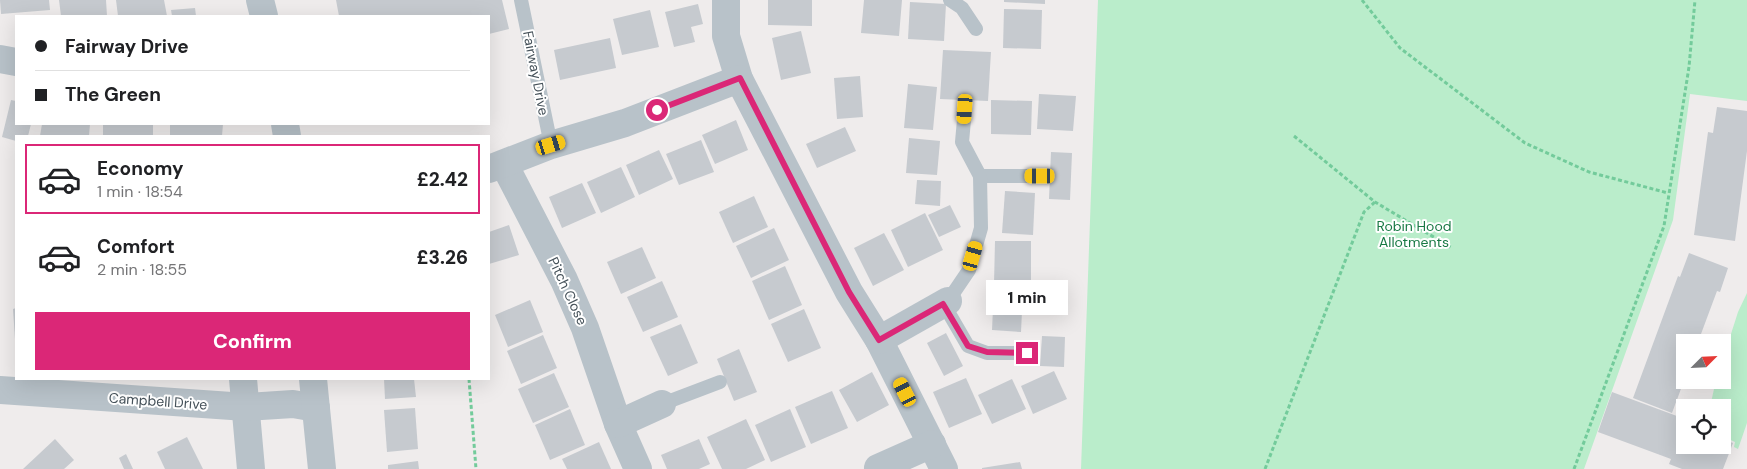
<!DOCTYPE html>
<meta charset="utf-8">
<style>
:root{--surface:#fff;--page:#f2f2f2;--text:#202124;--muted:#757577;--line:#e0e0e0;--accent:#db2777}
body{margin:0;font-family:"DM Sans",sans-serif;background:var(--page);color:var(--text);height:100vh;display:flex;flex-direction:column;font-size:19px;white-space:nowrap}
*{box-sizing:border-box;margin:0}
p{font-size:16px;color:var(--muted)}
.icon{flex:none;width:28px;height:28px;fill:none;stroke:currentColor;stroke-width:2;stroke-linecap:round;stroke-linejoin:round}
.map{position:relative;flex:1;overflow:hidden}
.sheet{position:absolute;left:15px;top:135px;width:475px;height:245px;display:flex;flex-direction:column;background:var(--surface);border-radius:0px;box-shadow:0 5px 20px #0002}
.sheet>*{flex:none}
.guide{position:absolute;left:15px;top:15px;width:475px;height:110px;border-radius:0px;box-shadow:0 5px 20px #0002;display:grid;align-content:center;height:110px;padding:0 20px;background:var(--surface)}
.needle{width:32px;rotate:66deg}
.tools{position:absolute;left:1676px;top:334px;display:grid;gap:10px}
.tools a{display:grid;place-items:center;width:55px;height:55px;border-radius:0px;background:var(--surface);box-shadow:0 5px 20px #0002;font-size:25px}
.end{position:absolute;width:22px;height:22px;margin:-11px;border:6px solid #db2777;background:#fff;box-shadow:0 0 0 2px #fff}
.from{border-radius:50%}
.bubble{position:absolute;height:35px;border-radius:0px;background:var(--surface);box-shadow:0 5px 20px #0002;font-size:16px;font-weight:800;line-height:35px;text-align:center}
.car{position:absolute;width:15px;height:30px;margin:-15px -8px;border-radius:6px;box-shadow:0 0 4px 1px #0007;background:linear-gradient(#f5c518 24%,#345 0 40%,#f5c518 0 76%,#345 0 86%,#f5c518 0)}
.guide b{display:flex;align-items:center;gap:18px;height:48px;font-size:19px}
.guide b+b{border-top:1px solid var(--line)}
.guide i{width:12px;height:12px;background:var(--text)}
ul{padding:9px 0 0;list-style:none}
li{display:flex;align-items:center;gap:15px;height:70px;margin:0 10px 8px;padding:0 10px;border:2px solid transparent;border-radius:0px}
li div{flex:1}
li b{display:block;font-size:19px}
li em{font-style:normal;font-weight:800}
li.on{border-color:var(--accent)}
li>.icon{width:45px;height:45px;stroke-width:1.5}
.cta{display:flex;gap:10px;margin-top:auto;padding:10px 20px}
.cta a{flex:1;height:58px;border-radius:0px;background:var(--accent);color:#fff;font-size:20px;font-weight:800;line-height:58px;text-align:center}
.map>svg:first-child{display:block}
.green{fill:#baedcb}
.building{fill:#c6cacf}
.lines{fill:none;stroke-linecap:round;stroke-linejoin:round}
.path{stroke:#73cb9b;stroke-width:3;stroke-dasharray:4 2.5;stroke-linecap:butt}
.service{stroke:#b8c2c9;stroke-width:14}
.minor{stroke:#b8c2c9;stroke-width:28}
.tertiary{stroke:#b8c2c9;stroke-width:28}
.route{stroke:#db2777;stroke-width:6}
.labels{text-anchor:middle;dominant-baseline:central;stroke-width:4;stroke-linejoin:round;paint-order:stroke}
.street-label{font-size:14px;fill:#455159;stroke:#fff}
.park-label{font-size:14px;fill:#187944;stroke:#fff}
</style>
<div class="map">
<svg width="1747" height="469" viewBox="0 0 1747 469">
<rect width="100%" height="100%" fill="#efecec"/>
<g class="green">
<polygon points="1098,0 1747,0 1747,101 1690,94 1673,220 1584,469 1081,469"/>
<polygon points="1747,293 1747,423 1738,449 1734,447 1735,442 1724,437 1722,408 1710,407 1716,380 1722,380 1723,359 1738,312"/>
</g>
<g class="building">
<polygon points="0,0 49,0 50,10 1,14"/>
<polygon points="59,0 106,0 107,16 61,16"/>
<polygon points="116,0 164,0 167,16 118,16"/>
<polygon points="336,0 502,0 509,29 489,34 489,16 339,16"/>
<polygon points="768,0 812,0 812,26 768,25"/>
<polygon points="864,0 902,0 899,36 861,33"/>
<polygon points="1004,0 1045,0 1045,4 1004,2"/>
<polygon points="910,2 946,4 944,41 908,39"/>
<polygon points="698,4 703,24 691,27 695,42 674,47 665,12"/>
<polygon points="195,8 196,16 172,16 171,10"/>
<polygon points="1004,9 1042,10 1041,49 1003,48"/>
<polygon points="650,10 659,47 622,55 613,19"/>
<polygon points="801,31 811,73 781,80 772,38"/>
<polygon points="610,38 616,68 560,80 554,50"/>
<polygon points="943,50 991,52 988,101 940,99"/>
<polygon points="860,76 863,117 837,119 834,78"/>
<polygon points="908,84 937,87 933,130 904,128"/>
<polygon points="1039,94 1076,96 1073,131 1037,129"/>
<polygon points="11,100 16,101 16,124 31,124 28,136 16,136 16,141 2,137"/>
<polygon points="991,100 1032,101 1031,135 991,134"/>
<polygon points="1717,107 1747,111 1747,151 1735,241 1694,235 1708,132 1713,133"/>
<polygon points="736,120 748,150 715,164 702,135"/>
<polygon points="42,124 90,124 89,136 40,136"/>
<rect x="103" y="124" width="50" height="12"/>
<polygon points="170,124 223,124 222,136 170,136"/>
<polygon points="845,127 856,151 817,168 806,144"/>
<polygon points="909,138 940,141 937,175 906,173"/>
<polygon points="701,140 714,172 679,185 666,154"/>
<polygon points="659,150 673,179 639,195 626,165"/>
<polygon points="1051,152 1072,153 1070,200 1049,199"/>
<polygon points="621,167 635,197 601,213 587,182"/>
<polygon points="917,180 941,181 940,206 915,204"/>
<polygon points="582,183 596,213 562,228 549,197"/>
<polygon points="1005,191 1035,193 1033,235 1002,233"/>
<polygon points="754,196 768,227 733,243 719,212"/>
<polygon points="950,205 961,227 939,237 928,215"/>
<polygon points="925,213 943,250 908,267 891,230"/>
<polygon points="509,225 519,255 489,264 489,232"/>
<polygon points="774,228 789,260 751,278 736,246"/>
<polygon points="884,233 904,270 873,286 854,248"/>
<polygon points="995,241 1031,241 1031,284 994,284"/>
<polygon points="642,247 656,278 621,294 607,262"/>
<polygon points="1689,253 1728,268 1720,292 1717,291 1698,342 1685,342 1685,378 1672,413 1633,398 1678,276 1680,277"/>
<polygon points="785,266 802,305 769,320 752,281"/>
<polygon points="662,281 678,317 643,332 627,297"/>
<polygon points="994,288 1023,290 1021,332 992,330"/>
<polygon points="530,300 543,332 508,347 495,315"/>
<polygon points="16,308 16,339 15,339 13,309"/>
<polygon points="804,309 821,348 788,362 771,324"/>
<polygon points="681,324 698,363 668,376 650,337"/>
<polygon points="946,333 963,366 944,376 927,343"/>
<polygon points="543,335 557,368 521,384 507,351"/>
<polygon points="1042,336 1065,337 1064,367 1040,366"/>
<polygon points="739,349 757,392 734,401 717,359"/>
<polygon points="1054,371 1067,399 1033,414 1021,386"/>
<polygon points="872,372 889,405 857,422 839,390"/>
<polygon points="554,373 569,407 533,423 518,389"/>
<polygon points="966,378 982,414 949,428 933,392"/>
<polygon points="384,379 414,379 416,397 385,399"/>
<polygon points="1012,379 1026,409 992,424 978,395"/>
<polygon points="832,391 848,428 811,444 795,407"/>
<polygon points="1612,392 1685,419 1683,425 1685,426 1685,445 1722,445 1722,439 1733,443 1723,469 1682,469 1669,464 1671,459 1598,432"/>
<polygon points="415,408 418,449 387,452 384,410"/>
<polygon points="570,409 585,445 550,460 535,425"/>
<polygon points="790,409 806,447 771,462 755,425"/>
<polygon points="746,419 765,460 746,469 722,469 707,437"/>
<polygon points="187,437 203,469 165,469 157,452"/>
<polygon points="55,439 74,460 64,469 23,469"/>
<polygon points="699,439 710,464 699,469 667,469 661,455"/>
<polygon points="599,442 611,469 567,469 562,459"/>
<polygon points="126,454 133,469 124,469 119,458"/>
<polygon points="418,461 419,469 388,469 388,465"/>
<polygon points="1020,462 1022,469 982,469 982,468"/>
</g>
<g class="lines">
<g class="path">
<polyline points="1362,0 1400,48 1525,143 1589,172 1668,193"/>
<polyline points="1294,136 1375,202 1452,248"/>
<polyline points="469,379 476,469"/>
<polyline points="1265,469 1364,212 1375,202"/>
<polyline points="1574,469 1664,226 1689,67 1695,0"/>
</g>
<g class="service">
<polyline points="521,0 551,145"/>
<polyline points="950,0 962,8 976,29"/>
<polyline points="980,176 1039,176"/>
<polyline points="948,301 969,270 981,228 980,176 962,142 965,109"/>
<polyline points="943,303 968,346 987,353 1027,353"/>
<polyline points="662,404 720,382"/>
</g>
<g class="minor">
<polyline points="726,0 726,36 739,79 849,292 879,340 944,469"/>
<polyline points="0,59 16,62"/>
<polyline points="504,164 564,280 585,328 618,424 638,469"/>
<polyline points="489,169 551,145 625,123 739,79"/>
<polyline points="879,340 948,301"/>
<polyline points="243,379 251,469"/>
<polyline points="0,390 246,407 293,404 316,408"/>
<polyline points="618,424 662,404"/>
<polyline points="878,468 932,444"/>
</g>
<g class="tertiary">
<polyline points="260,0 264,16"/>
<polyline points="285,124 287,136"/>
<polyline points="313,379 322,469"/>
</g>
</g>
<g class="lines">
<polyline class="route" points="657,110 740,78 849,292 879,340 943,304 968,346 987,352 1027,353"/>
</g>
<g class="labels">
<g class="street-label">
<text transform="translate(536 73) rotate(79)">Fairway Drive</text>
<text transform="translate(568 291) rotate(65)">Pitch Close</text>
<text transform="translate(158 401) rotate(4)">Campbell Drive</text>
</g>
<g class="park-label">
<text x="1414" y="226">Robin Hood<tspan x="1414" dy="16">Allotments</tspan></text>
</g>
</g>
</svg>
<div class="tools">
<a><svg class="needle" viewBox="-14 -14 28 28"><path d="M0-13l5 13h-10z" fill="#e53935"/><path d="M0 13l5-13h-10z" fill="#757577"/></svg></a>
<a><svg class="icon" aria-label="locate" viewBox="0 0 24 24"><circle cx="12" cy="12" r="6"/><path d="M12 2v4M12 18v4M2 12h4M18 12h4"/></svg></a>
</div>
<i class="end from" style="left:657px;top:110px"></i>
<i class="end" style="left:1027px;top:353px"></i>
<div class="bubble" style="left:986px;top:280px;width:82px">1 min</div>
<i class="car" style="left:965px;top:109px;rotate:184deg"></i>
<i class="car" style="left:551px;top:145px;rotate:73deg"></i>
<i class="car" style="left:1040px;top:176px;rotate:270deg"></i>
<i class="car" style="left:973px;top:256px;rotate:16deg"></i>
<i class="car" style="left:905px;top:392px;rotate:333deg"></i>
<div class="guide">
<b><i class="from"></i>Fairway Drive</b>
<b><i></i>The Green</b>
</div>
<section class="sheet">
<ul>
<li class="on"><svg class="icon" aria-label="car" viewBox="0 0 24 24"><path d="M5 17H2v-5l4-1 3-4h7l3 4 3 1v5h-3M9 17h6M6 11h13"/><circle cx="7" cy="17" r="2"/><circle cx="17" cy="17" r="2"/></svg><div><b>Economy</b><p>1 min · 18:54</p></div><em>£2.42</em></li>
<li><svg class="icon" aria-label="car" viewBox="0 0 24 24"><path d="M5 17H2v-5l4-1 3-4h7l3 4 3 1v5h-3M9 17h6M6 11h13"/><circle cx="7" cy="17" r="2"/><circle cx="17" cy="17" r="2"/></svg><div><b>Comfort</b><p>2 min · 18:55</p></div><em>£3.26</em></li>
</ul>
<div class="cta"><a>Confirm</a></div>
</section>
</div>
